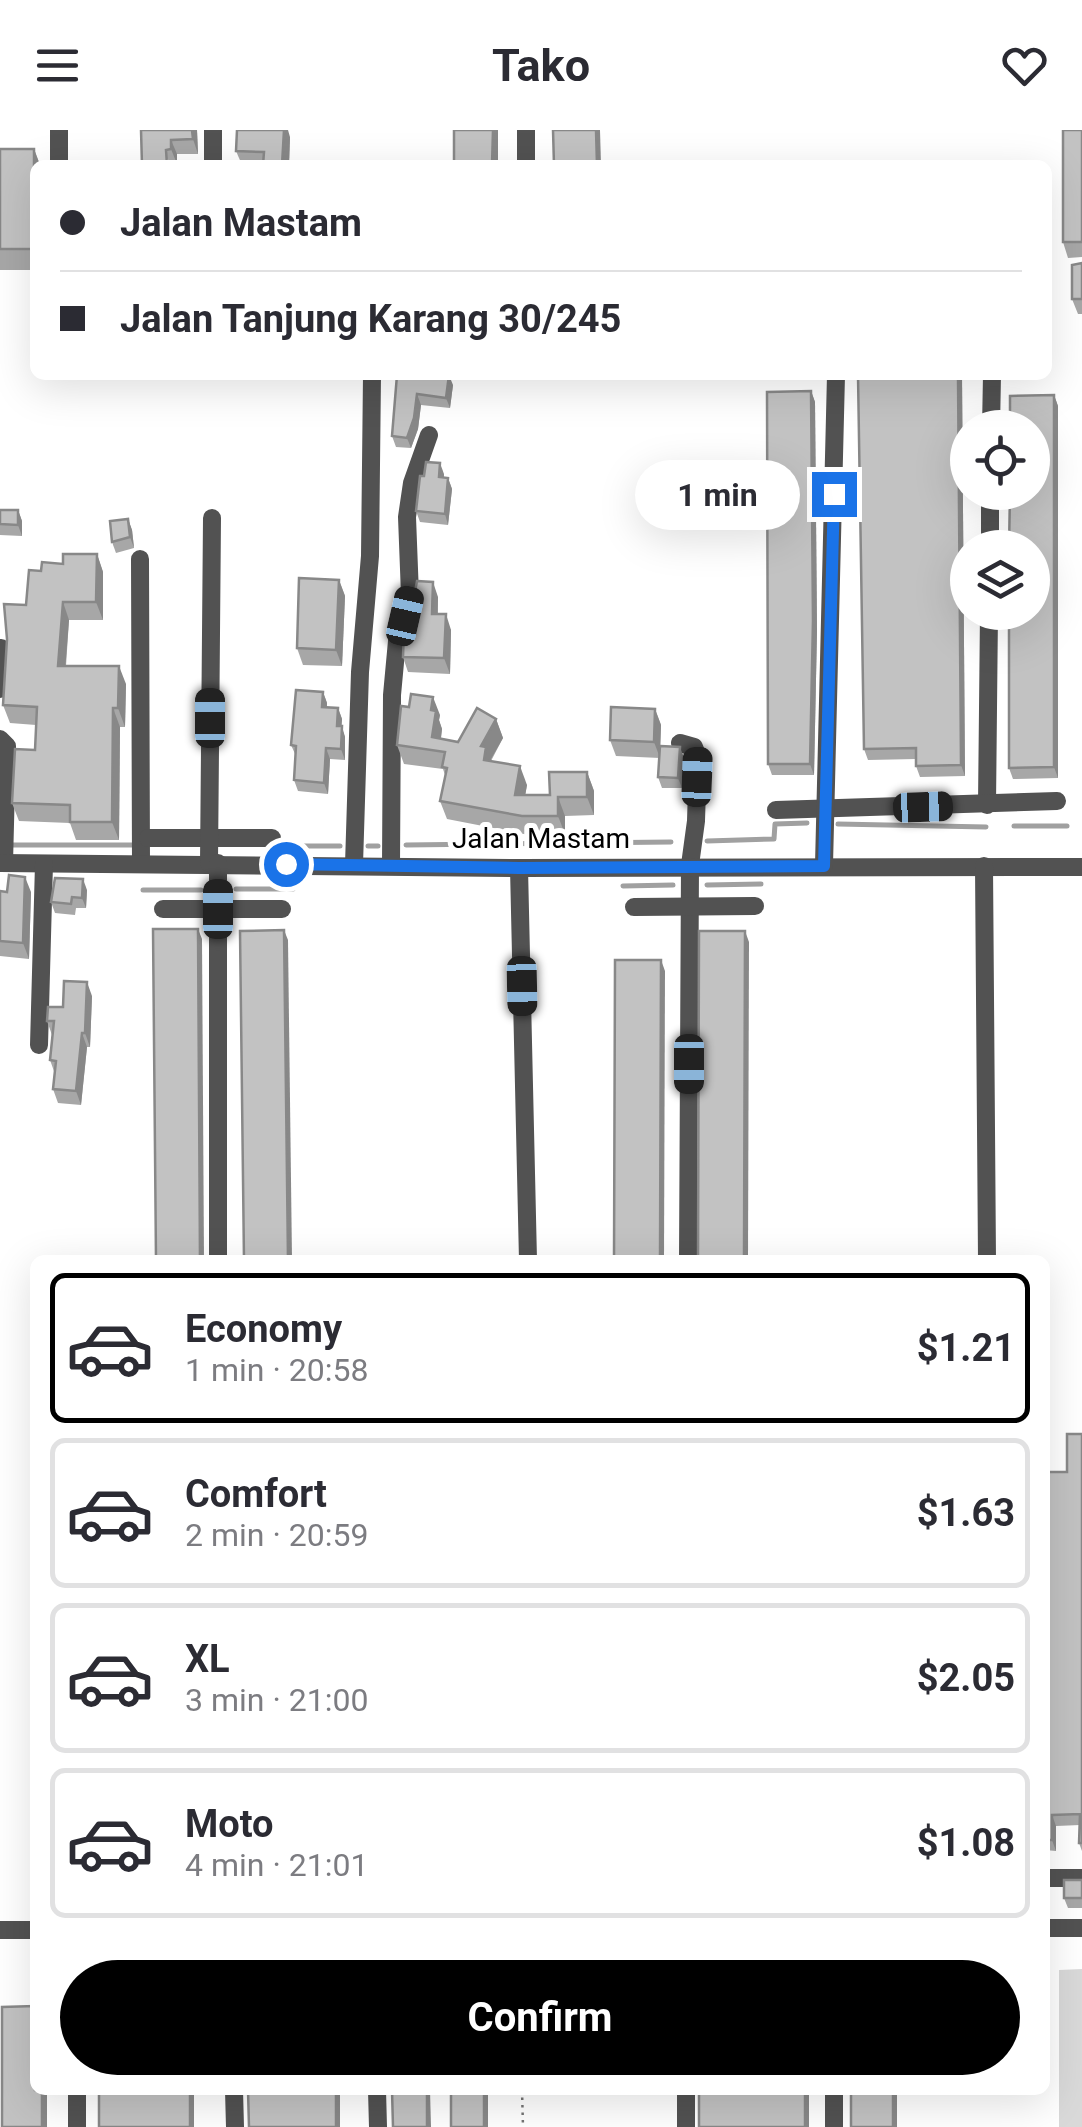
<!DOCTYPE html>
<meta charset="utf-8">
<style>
:root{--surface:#fff;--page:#f7f7f7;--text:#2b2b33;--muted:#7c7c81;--line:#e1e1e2;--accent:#000}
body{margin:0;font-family:Roboto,sans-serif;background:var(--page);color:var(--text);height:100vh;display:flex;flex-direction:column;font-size:38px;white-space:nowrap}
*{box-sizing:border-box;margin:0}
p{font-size:32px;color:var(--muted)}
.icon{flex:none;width:55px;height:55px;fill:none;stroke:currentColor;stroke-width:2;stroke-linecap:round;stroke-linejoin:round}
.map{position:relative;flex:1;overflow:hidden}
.side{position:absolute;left:30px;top:1125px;width:1020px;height:840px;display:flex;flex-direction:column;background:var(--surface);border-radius:15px;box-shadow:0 10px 40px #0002}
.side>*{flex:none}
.banner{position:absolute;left:30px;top:30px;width:1022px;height:220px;border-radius:15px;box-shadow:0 10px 40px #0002;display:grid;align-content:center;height:220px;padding:0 30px;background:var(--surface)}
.controls{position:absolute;left:950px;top:280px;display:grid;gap:20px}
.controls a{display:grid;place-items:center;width:100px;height:100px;border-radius:50%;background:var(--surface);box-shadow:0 10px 40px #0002;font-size:50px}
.end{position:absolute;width:45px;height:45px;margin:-22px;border:12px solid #1a73e8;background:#fff;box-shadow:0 0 0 5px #fff}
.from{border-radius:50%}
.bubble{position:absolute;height:70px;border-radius:35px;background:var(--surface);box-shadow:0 10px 40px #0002;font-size:32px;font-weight:700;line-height:70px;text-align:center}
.car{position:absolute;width:30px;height:60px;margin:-30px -15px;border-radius:12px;box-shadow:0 0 8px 2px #0007;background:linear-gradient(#222 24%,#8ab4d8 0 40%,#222 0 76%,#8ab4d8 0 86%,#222 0)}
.banner b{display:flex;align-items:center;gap:35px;height:95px;font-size:38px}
.banner b+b{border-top:2px solid var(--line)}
.banner i{width:25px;height:25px;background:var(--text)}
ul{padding:18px 0 0;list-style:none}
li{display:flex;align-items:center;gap:30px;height:150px;margin:0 20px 15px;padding:0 10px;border:5px solid var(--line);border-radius:15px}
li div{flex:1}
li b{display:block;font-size:38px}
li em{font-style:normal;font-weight:700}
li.selected{border-color:var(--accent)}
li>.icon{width:90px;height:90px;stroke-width:1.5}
.primary-button{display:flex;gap:20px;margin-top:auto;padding:20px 30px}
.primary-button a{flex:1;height:115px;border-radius:60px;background:var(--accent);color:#fff;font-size:40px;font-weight:700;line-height:115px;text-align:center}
header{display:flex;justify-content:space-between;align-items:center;height:130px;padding:0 30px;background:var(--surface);font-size:45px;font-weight:700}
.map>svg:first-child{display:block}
.green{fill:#d9d9d9}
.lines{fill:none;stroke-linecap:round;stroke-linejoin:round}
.stream{stroke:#a0a0a0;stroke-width:5}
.path{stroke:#747474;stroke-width:2.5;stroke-dasharray:2.5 5;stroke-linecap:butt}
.minor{stroke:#525252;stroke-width:18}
.wall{fill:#a7a7a7}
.shaded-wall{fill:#888}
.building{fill:#c2c2c2;stroke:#888;stroke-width:2.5}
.route{stroke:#1a73e8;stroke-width:12}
.labels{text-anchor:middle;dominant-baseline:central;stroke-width:10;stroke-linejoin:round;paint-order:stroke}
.street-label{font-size:28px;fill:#000;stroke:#fff}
</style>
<header><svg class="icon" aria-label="menu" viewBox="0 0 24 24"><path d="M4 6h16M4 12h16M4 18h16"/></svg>Tako<svg class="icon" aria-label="heart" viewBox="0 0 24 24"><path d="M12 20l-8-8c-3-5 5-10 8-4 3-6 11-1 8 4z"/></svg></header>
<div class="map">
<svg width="1082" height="1997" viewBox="0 0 1082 1997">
<rect width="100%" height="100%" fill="#fff"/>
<polygon class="green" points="1082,1839 1082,1997 1059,1997 1059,1840"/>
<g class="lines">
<g class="stream">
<polyline points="838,694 986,697"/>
<polyline points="1014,696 1067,696"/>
<polyline points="707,711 774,709 775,694 807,693"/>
<polyline points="8,715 137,715"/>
<polyline points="406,715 671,712"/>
<polyline points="268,716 340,716"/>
<polyline points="368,716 378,716"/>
<polyline points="707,755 761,754"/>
<polyline points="623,756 673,755"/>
<polyline points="236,759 293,759"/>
<polyline points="143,760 201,760"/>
</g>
<polyline class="path" points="522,1960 523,1997"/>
<g class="minor">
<polyline points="59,0 59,35"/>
<polyline points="526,0 526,35"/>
<polyline points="213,35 213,0"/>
<polyline points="991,298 992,245"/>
<polyline points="990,418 990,362"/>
<polyline points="140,429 141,734"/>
<polyline points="0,559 1,518"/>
<polyline points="0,609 7,616 4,733"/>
<polyline points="680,613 694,617 698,627 696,691 690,735 688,1130"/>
<polyline points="987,675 989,482"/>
<polyline points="776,680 1057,671"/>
<polyline points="148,708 272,708"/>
<polyline points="0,733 519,738 1082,737"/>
<polyline points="209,733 212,388"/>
<polyline points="354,735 360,542 370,426 372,245"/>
<polyline points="391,735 392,565 397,511 410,465 407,387 412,353 429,305"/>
<polyline points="824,735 836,245"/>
<polyline points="984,736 987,1130"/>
<polyline points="519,738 528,1130"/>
<polyline points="634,777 755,776"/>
<polyline points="163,779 282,779"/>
<polyline points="39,915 44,734"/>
<polyline points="218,1130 218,733"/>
<polyline points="1045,1748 1082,1748"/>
<polyline points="1045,1798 1082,1798"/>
<polyline points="0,1800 35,1800"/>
<polyline points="77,1960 77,1997"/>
<polyline points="234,1960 235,1997"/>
<polyline points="377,1960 378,1997"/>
<polyline points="686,1960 686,1997"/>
<polyline points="834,1960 834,1997"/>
</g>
</g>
<g class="wall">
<polygon points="141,0 197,0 198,24 177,24 177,34 172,34"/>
<polygon points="1082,0 1082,127 1068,128 1063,112"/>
<polygon points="290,7 289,35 242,35 236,21"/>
<polygon points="0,19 34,19 40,35 35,35 35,140 0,140"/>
<polygon points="1082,133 1082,184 1078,184 1072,169"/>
<polygon points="397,245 453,255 450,278 421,275 418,299 411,318 396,317 392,306"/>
<polygon points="858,245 962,245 965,646 920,647 916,636 916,629 868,630 864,619"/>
<polygon points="811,261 815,272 817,501 814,645 772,645 768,634"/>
<polygon points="1054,265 1058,276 1058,648 1013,649 1009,638"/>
<polygon points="444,344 444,348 448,348 452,359 448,395 420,392 416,381"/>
<polygon points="0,380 18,380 22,391 22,406 0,405"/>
<polygon points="128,389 132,400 134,418 116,423 112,412"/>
<polygon points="97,424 103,442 103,490 69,490 66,536 126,554 125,597 120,597 119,710 76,710 70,693 19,691 12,673 35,620 36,595 10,593 3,575 26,475 41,441"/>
<polygon points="339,450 345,466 342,536 303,535 297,518"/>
<polygon points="438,467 438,484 451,500 450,544 408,542 403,527"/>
<polygon points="323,562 327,573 327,577 338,578 342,589 341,596 345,607 345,630 330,629 328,664 298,661 294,650 296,626 291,615"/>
<polygon points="655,579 661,595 660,617 684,628 682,658 662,658 658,647 660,628 616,626 610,610"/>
<polygon points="440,585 439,590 442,599 441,609 458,612 496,589 503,608 491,631 527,655 525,665 550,665 587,642 594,661 594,685 565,686 565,704 529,705 447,689 440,671 445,645 443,639 404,634 397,615"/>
<polygon points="87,760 86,778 76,778 75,785 55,783 51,772"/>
<polygon points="0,761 31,762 29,829 0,826"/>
<polygon points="92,866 90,917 87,917 81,975 58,973 53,959 55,944 50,930 52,905 47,891 63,877"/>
<polygon points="1082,1304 1082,1721 1079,1713 1080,1695 1056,1696 1056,1721 1045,1720 1045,1342 1067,1342"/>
<polygon points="1082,1750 1082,1778 1068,1778 1064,1768"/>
</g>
<g class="shaded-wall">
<polygon points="192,0 197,0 198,24 193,9"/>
<polygon points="284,0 288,0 290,7 289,35 282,35"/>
<polygon points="493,0 498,0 498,35 492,35"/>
<polygon points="596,0 600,0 601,35 597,35"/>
<polygon points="171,10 177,24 177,34 171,19"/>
<polygon points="34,19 40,35 35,35 35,45"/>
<polygon points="449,245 453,255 450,278 446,268"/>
<polygon points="958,245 962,245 965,646 961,635"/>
<polygon points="811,261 815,272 817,501 814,645 810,634"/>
<polygon points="417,264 421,275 418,299 411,318 407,308"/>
<polygon points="1054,265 1058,276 1058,648 1054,637"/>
<polygon points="440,333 444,344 443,358 439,347"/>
<polygon points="448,348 452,359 448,395 445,384"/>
<polygon points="18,380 22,391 22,406 18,395"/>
<polygon points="128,389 132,400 134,418 130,407"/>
<polygon points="97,424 103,442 103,490 96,472"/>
<polygon points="339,450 345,466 342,536 336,520"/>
<polygon points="433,452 438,467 437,499 432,484"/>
<polygon points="63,472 69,490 64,554 58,536"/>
<polygon points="446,484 451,500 450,544 444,528"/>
<polygon points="119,536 126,554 125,597 118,578"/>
<polygon points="323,562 327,573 326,588 322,577"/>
<polygon points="433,567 440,585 439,590 442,599 439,621 432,607 431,580"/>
<polygon points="113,578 120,597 119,710 112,692"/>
<polygon points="338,578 342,589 341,607 337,596"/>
<polygon points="655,579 661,595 660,628 654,612"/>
<polygon points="496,589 503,608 491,629 493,635 484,630 481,616"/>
<polygon points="342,596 345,607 345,630 341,619"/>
<polygon points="680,617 684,628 682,658 678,648"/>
<polygon points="326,618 330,629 328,664 324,653"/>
<polygon points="520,636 527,655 522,684 515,665"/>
<polygon points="587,642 594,661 594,685 587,667"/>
<polygon points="558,667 565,686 565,704 558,686"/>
<polygon points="25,747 31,762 29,829 23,813"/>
<polygon points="83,749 87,760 86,778 82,768"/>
<polygon points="198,799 202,809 204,1130 200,1130"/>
<polygon points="284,800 288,810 292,1130 288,1130"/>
<polygon points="745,801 749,812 748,1130 744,1130"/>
<polygon points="661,830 665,841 664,1130 660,1130"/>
<polygon points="87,852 92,866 90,917 85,903"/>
<polygon points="82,903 87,917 81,975 76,961"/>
<polygon points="1052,1685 1056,1696 1056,1721 1052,1710"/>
<rect x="42" y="1960" width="5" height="37"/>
<rect x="190" y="1960" width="4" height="37"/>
<rect x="336" y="1960" width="4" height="37"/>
<polygon points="427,1960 430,1960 431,1997 427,1997"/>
<rect x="484" y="1960" width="4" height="37"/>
<rect x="805" y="1960" width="4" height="37"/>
<rect x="893" y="1960" width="4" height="37"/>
</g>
<g class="building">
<polygon points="141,0 192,0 193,9 171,10 171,19 166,20 167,35 142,35"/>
<polygon points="237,0 284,0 282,35 263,35 264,22 236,21"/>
<polygon points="454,0 493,0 492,35 454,35"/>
<polygon points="553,0 596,0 597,35 554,35"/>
<rect x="1063" y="0" width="19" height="112"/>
<rect x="0" y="19" width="34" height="100"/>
<polygon points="1082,133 1082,169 1072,169 1072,135"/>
<polygon points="397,245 449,245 446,268 417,264 414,288 407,308 392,306"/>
<polygon points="858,245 958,245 961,635 916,636 916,618 864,619"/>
<polygon points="811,261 813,490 810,634 768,634 767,262"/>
<polygon points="1054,265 1054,637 1009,638 1009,482 1032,482 1032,418 1009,418 1010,362 1032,362 1032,298 1010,298 1010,266"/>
<polygon points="426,332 440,333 439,347 448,348 445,384 416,381 420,346 424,346"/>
<polygon points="0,380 18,380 18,395 0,394"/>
<polygon points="128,389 130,407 112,412 110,391"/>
<polygon points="63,424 97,424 96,472 63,472 58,536 119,536 118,578 113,578 112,692 70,692 70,675 12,673 15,619 35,620 37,577 3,575 7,509 4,474 26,475 29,440 41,441 42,432 63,434"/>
<polygon points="299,448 339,450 336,520 297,518"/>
<polygon points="417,451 433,452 432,484 446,484 444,528 403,527 404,498 411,483"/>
<polygon points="296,560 323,562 322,577 338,578 337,596 342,596 341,619 326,618 324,653 294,650 296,616 291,615"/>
<polygon points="411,564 433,567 431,580 436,581 432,607 458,612 477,578 496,589 481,616 486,617 484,630 520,636 515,665 550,665 549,642 587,642 587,667 558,667 558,686 522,686 440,671 447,638 442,637 445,622 397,615 401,576 409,577"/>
<polygon points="611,577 655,579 654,612 610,610"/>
<polygon points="660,616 680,617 678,648 658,647"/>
<polygon points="9,745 25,747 23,813 0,811 0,761 7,762"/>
<polygon points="55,748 83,749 82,768 72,767 71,774 51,772"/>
<polygon points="153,799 198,799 200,1130 156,1130"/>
<polygon points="284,800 288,1130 244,1130 240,801"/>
<polygon points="699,801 745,801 744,1130 698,1130"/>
<polygon points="615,830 661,830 660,1130 614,1130"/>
<polygon points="64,851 87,852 85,903 82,903 76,961 53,959 56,931 50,930 54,891 47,891 48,877 63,877"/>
<polygon points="1067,1304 1082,1304 1082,1713 1079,1713 1080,1684 1052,1685 1052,1710 1045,1710 1045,1342 1067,1342"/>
<rect x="1064" y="1750" width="18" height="18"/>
<polygon points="35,1876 35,1960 42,1960 42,1997 2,1997 2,1877"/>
<rect x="99" y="1960" width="91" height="37"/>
<polygon points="248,1960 336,1960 336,1997 249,1997"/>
<polygon points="392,1960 427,1960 427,1997 393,1997"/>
<rect x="451" y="1960" width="33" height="37"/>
<rect x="699" y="1960" width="106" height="37"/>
<rect x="851" y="1960" width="42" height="37"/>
</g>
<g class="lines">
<polyline class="route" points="286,734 519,738 824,736 834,364"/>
</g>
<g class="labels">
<g class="street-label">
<text x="541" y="708">Jalan Mastam</text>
</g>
</g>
</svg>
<div class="controls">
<a><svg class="icon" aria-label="locate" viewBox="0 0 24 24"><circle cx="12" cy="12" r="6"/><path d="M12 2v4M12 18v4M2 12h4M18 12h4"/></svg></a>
<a><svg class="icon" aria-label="layers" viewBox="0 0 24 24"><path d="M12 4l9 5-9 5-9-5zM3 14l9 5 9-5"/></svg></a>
</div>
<i class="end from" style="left:286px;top:734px"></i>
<i class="end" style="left:834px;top:364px"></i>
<div class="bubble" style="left:635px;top:330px;width:165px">1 min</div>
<i class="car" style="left:405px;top:486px;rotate:13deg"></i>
<i class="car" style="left:210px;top:588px;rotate:0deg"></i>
<i class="car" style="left:697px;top:647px;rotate:2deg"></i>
<i class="car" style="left:923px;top:677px;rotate:88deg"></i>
<i class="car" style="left:218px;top:779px;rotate:0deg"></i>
<i class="car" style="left:522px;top:856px;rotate:179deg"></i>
<i class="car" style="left:689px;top:934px;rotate:180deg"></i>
<div class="banner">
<b><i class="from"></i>Jalan Mastam</b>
<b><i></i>Jalan Tanjung Karang 30/245</b>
</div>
<section class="side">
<ul>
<li class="selected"><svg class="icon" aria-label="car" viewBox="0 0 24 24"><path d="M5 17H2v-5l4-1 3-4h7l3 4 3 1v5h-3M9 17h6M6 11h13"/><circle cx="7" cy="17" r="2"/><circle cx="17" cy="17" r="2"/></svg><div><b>Economy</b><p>1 min · 20:58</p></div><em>$1.21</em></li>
<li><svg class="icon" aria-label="car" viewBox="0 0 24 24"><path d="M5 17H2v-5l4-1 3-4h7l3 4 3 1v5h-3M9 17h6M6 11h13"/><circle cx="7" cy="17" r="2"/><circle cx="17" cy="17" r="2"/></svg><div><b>Comfort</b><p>2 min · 20:59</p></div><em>$1.63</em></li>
<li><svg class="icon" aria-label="car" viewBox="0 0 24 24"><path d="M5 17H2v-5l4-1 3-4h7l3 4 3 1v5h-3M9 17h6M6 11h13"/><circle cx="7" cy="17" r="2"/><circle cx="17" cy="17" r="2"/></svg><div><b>XL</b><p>3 min · 21:00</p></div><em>$2.05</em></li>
<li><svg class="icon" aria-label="car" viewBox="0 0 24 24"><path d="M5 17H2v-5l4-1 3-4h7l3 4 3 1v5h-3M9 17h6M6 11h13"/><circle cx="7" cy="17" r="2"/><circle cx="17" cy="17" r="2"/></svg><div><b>Moto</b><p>4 min · 21:01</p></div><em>$1.08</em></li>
</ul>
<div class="primary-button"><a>Confirm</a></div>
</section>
</div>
